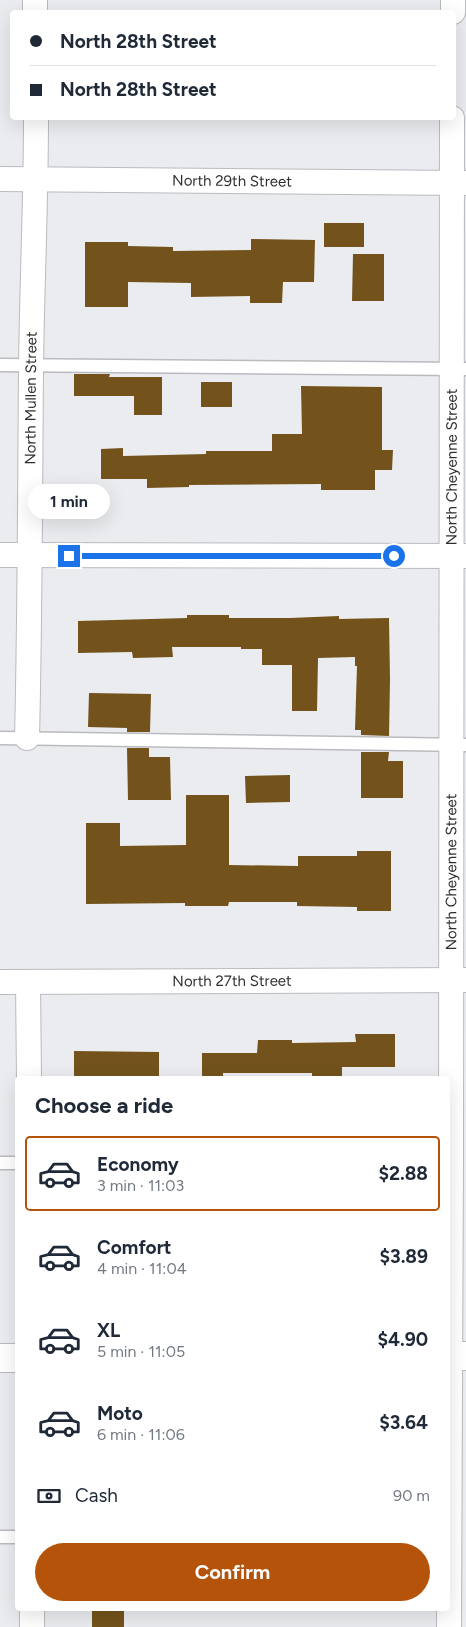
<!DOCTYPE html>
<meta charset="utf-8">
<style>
:root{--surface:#fff;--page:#f6f6f7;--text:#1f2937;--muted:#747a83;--line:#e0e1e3;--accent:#b45309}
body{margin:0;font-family:Figtree,sans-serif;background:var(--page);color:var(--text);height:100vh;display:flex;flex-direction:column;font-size:19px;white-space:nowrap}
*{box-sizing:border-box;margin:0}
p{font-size:16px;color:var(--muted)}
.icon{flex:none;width:28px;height:28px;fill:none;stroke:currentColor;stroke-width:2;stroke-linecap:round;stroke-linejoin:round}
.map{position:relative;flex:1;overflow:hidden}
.side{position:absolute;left:15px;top:1076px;width:435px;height:535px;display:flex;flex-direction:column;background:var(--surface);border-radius:5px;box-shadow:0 5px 20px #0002}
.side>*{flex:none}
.hud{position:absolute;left:10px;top:10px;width:446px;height:110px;border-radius:5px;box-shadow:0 5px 20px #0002;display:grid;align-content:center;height:110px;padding:0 20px;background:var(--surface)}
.end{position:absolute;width:22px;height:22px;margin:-11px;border:6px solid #1a73e8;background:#fff;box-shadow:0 0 0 2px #fff}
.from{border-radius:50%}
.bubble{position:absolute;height:35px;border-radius:18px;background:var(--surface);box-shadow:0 5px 20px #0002;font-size:16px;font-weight:700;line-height:35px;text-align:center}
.hud b{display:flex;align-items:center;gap:18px;height:48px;font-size:19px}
.hud b+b{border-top:1px solid var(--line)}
.hud i{width:12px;height:12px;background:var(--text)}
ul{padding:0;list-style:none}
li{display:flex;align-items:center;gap:15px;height:75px;margin:0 10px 8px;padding:0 10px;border:2px solid transparent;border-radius:5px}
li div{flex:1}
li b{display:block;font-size:19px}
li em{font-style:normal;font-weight:700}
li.current{border-color:var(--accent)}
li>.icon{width:45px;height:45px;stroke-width:1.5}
h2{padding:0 20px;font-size:22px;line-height:60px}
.pay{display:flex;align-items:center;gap:12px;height:55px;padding:0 20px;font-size:19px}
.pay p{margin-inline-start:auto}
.action{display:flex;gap:10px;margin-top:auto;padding:10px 20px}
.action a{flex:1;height:58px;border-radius:30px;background:var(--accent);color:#fff;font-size:20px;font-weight:700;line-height:58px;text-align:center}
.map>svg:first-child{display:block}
.building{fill:#73531b}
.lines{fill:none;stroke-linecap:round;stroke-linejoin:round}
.lane-casing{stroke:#babbbf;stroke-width:15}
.street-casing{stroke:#babbbf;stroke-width:26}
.secondary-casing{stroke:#babbbf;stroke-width:30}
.lane{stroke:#fff;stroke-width:12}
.street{stroke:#fff;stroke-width:24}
.secondary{stroke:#fff;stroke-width:28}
.route{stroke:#1a73e8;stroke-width:6}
.labels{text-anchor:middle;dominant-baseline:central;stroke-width:5;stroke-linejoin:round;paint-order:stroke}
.street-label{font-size:15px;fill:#2e2f30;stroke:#f7f9fc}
</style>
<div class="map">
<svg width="466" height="1627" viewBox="0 0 466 1627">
<rect width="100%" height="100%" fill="#eaecef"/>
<g class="building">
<rect x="324" y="223" width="40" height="24"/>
<polygon points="251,239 315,240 314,282 283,282 282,303 250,303 250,296 191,297 191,283 128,282 128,307 85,307 85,242 128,242 128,246 173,247 173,251 251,250"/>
<polygon points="353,254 384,254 384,301 352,301"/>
<polygon points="74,374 110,374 109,377 162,377 162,415 134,415 134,396 74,396"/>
<rect x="201" y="382" width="31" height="25"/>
<polygon points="301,386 382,387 382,450 393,450 392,470 375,470 375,490 321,490 321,484 189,485 189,487 147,488 147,479 101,479 101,449 123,448 123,456 206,454 206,451 272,451 272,434 302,434"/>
<polygon points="187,615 229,615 229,618 290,618 339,616 339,619 389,618 390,680 389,736 361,735 361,730 355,730 357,666 355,666 355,657 318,658 317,711 292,711 292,665 262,665 262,649 241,649 241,647 172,647 173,657 133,658 132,652 78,653 78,621 187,618"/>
<polygon points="89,693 151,694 150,732 127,732 127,728 88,727"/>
<polygon points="127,748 149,748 149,757 170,757 171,800 128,800"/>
<polygon points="361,752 389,752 388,761 403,761 403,798 361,798"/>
<polygon points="290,775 290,802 246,803 245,776"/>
<polygon points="186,795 229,795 229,865 298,866 298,856 357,856 357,851 391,851 391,911 357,911 357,907 297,906 297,902 229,902 228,906 185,906 185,903 86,904 86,823 120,823 120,846 186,845"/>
<polygon points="355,1034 395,1034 395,1067 342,1067 342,1079 312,1079 312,1073 223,1073 223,1079 202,1079 202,1053 257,1053 258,1040 292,1040 292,1043 356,1042"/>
<polygon points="74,1051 159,1052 159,1079 74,1079"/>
<rect x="92" y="1609" width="32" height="18"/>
</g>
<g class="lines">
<g class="lane-casing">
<g id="lane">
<polyline points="0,365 466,369"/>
<polyline points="0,738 466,745"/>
<polyline points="0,1163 18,1163"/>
<polyline points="0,1537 18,1537"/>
</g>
</g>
<g class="street-casing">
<g id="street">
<polyline points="35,0 35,12"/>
<polyline points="453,12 453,0"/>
<path id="s1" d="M 0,179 L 466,183"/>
<polyline points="0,555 466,556"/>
<path id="s2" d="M 27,738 C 30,614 30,491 31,367 C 32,284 36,201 36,118"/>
<path id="s3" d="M 0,982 L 466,980"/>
<polyline points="28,982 29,1079"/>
<polyline points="32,1609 32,1627"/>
<path id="s4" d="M 449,1627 L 451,1160 L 452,118"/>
</g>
</g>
<g class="secondary-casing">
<g id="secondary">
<polyline points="448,1356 466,1356"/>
<polyline points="0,1358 18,1358"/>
</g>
</g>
<use href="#lane" class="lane"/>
<use href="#street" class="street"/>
<use href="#secondary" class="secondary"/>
</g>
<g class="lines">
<polyline class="route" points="69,556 394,556"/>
</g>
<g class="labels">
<g class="street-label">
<text stroke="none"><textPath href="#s1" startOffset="232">North 29th Street</textPath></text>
<text stroke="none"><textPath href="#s2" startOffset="340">North Mullen Street</textPath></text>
<text stroke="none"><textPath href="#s4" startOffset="1160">North Cheyenne Street</textPath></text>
<text stroke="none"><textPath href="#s4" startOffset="755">North Cheyenne Street</textPath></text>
<text stroke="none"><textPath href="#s3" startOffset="232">North 27th Street</textPath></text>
</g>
</g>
</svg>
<i class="end from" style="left:394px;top:556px"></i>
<i class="end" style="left:69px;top:556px"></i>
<div class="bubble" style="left:28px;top:484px;width:82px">1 min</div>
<div class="hud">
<b><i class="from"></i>North 28th Street</b>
<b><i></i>North 28th Street</b>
</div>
<section class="side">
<h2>Choose a ride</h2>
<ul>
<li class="current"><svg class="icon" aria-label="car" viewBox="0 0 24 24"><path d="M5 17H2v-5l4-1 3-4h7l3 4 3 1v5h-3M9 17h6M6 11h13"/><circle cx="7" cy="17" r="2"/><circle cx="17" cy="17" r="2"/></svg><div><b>Economy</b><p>3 min · 11:03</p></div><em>$2.88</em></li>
<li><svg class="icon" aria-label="car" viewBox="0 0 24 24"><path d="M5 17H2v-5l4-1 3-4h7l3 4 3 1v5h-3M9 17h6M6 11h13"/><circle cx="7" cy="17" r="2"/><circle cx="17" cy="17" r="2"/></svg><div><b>Comfort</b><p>4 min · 11:04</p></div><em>$3.89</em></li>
<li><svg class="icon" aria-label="car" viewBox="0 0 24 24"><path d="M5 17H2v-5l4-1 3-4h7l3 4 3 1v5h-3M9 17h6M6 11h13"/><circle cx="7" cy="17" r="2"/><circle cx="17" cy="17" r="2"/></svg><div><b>XL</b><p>5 min · 11:05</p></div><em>$4.90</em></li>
<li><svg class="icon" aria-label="car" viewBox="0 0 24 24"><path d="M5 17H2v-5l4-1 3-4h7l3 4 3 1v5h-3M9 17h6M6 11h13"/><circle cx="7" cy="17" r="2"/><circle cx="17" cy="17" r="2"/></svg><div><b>Moto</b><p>6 min · 11:06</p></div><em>$3.64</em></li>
</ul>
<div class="pay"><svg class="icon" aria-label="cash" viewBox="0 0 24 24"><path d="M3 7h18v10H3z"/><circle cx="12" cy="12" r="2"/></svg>Cash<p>90 m</p></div>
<div class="action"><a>Confirm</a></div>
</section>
</div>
